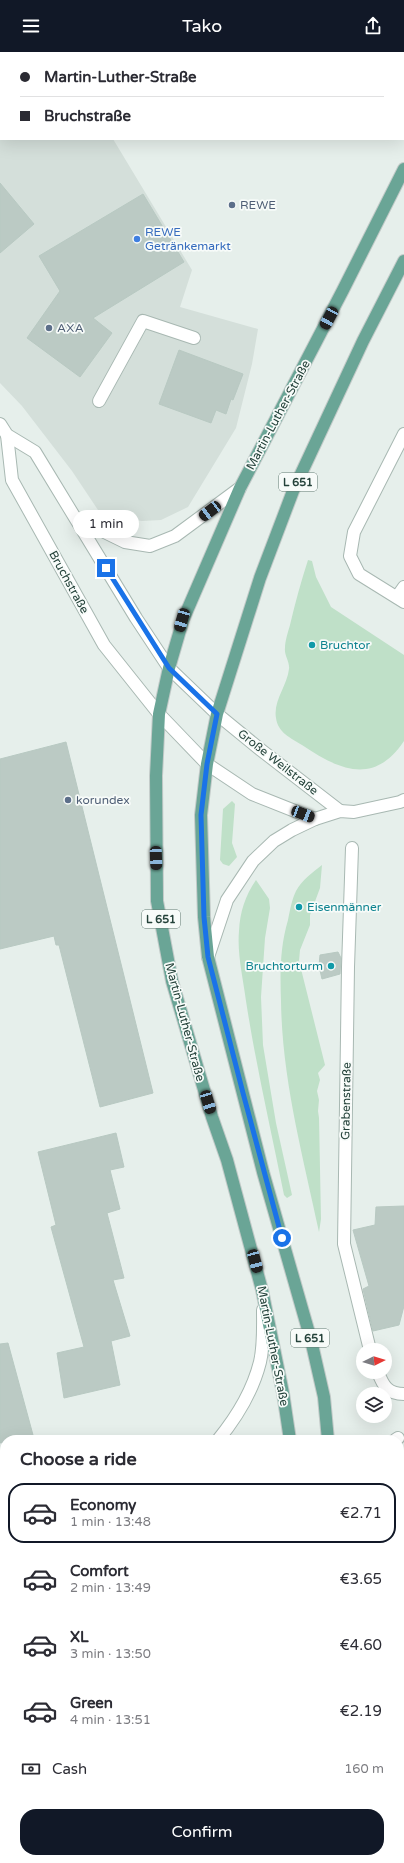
<!DOCTYPE html>
<meta charset="utf-8">
<style>
:root{--surface:#fff;--page:#f2f2f3;--text:#2b2b33;--muted:#7c7c81;--line:#e1e1e2;--accent:#111827}
body{margin:0;font-family:"Varela Round",sans-serif;background:var(--page);color:var(--text);height:100vh;display:flex;flex-direction:column;font-size:15px;white-space:nowrap}
*{box-sizing:border-box;margin:0}
p{font-size:13px;color:var(--muted)}
.icon{flex:none;width:22px;height:22px;fill:none;stroke:currentColor;stroke-width:2;stroke-linecap:round;stroke-linejoin:round}
.map{position:relative;flex:1;overflow:hidden}
.side{position:absolute;left:0px;top:1383px;width:404px;height:428px;display:flex;flex-direction:column;background:var(--surface);border-radius:16px 16px 0 0;box-shadow:0 4px 16px #0002}
.side>*{flex:none}
.banner{position:absolute;left:0px;top:0px;width:404px;height:88px;box-shadow:0 4px 16px #0002;display:grid;align-content:center;height:88px;padding:0 20px;background:var(--surface)}
.needle{width:26px;rotate:85deg}
.controls{position:absolute;left:356px;top:1291px;display:grid;gap:8px}
.controls a{display:grid;place-items:center;width:36px;height:36px;border-radius:50%;background:var(--surface);box-shadow:0 4px 16px #0002;font-size:20px}
.end{position:absolute;width:18px;height:18px;margin:-9px;border:5px solid #1a73e8;background:#fff;box-shadow:0 0 0 2px #fff}
.from{border-radius:50%}
.bubble{position:absolute;height:28px;border-radius:14px;background:var(--surface);box-shadow:0 4px 16px #0002;font-size:13px;font-weight:600;line-height:28px;text-align:center}
.car{position:absolute;width:12px;height:24px;margin:-12px -6px;border-radius:5px;box-shadow:0 0 3px 1px #0007;background:linear-gradient(#222 24%,#8ab4d8 0 40%,#222 0 76%,#8ab4d8 0 86%,#222 0)}
.banner b{display:flex;align-items:center;gap:14px;height:38px;font-size:15px}
.banner b+b{border-top:1px solid var(--line)}
.banner i{width:10px;height:10px;background:var(--text)}
ul{padding:0;list-style:none}
li{display:flex;align-items:center;gap:12px;height:60px;margin:0 8px 6px;padding:0 12px;border:2px solid transparent;border-radius:16px}
li div{flex:1}
li b{display:block;font-size:15px}
li em{font-style:normal;font-weight:600}
li.on{border-color:var(--accent)}
li>.icon{width:36px;height:36px;stroke-width:1.5}
h2{padding:0 20px;font-size:18px;line-height:48px}
.pay{display:flex;align-items:center;gap:10px;height:44px;padding:0 20px;font-size:15px}
.pay p{margin-inline-start:auto}
.cta{display:flex;gap:8px;margin-top:auto;padding:8px 20px}
.cta a{flex:1;height:46px;border-radius:16px;background:var(--accent);color:#fff;font-size:16px;font-weight:600;line-height:46px;text-align:center}
header{display:flex;justify-content:space-between;align-items:center;height:52px;padding:0 20px;background:var(--accent);color:#fff;font-size:18px;font-weight:600}
.map>svg:first-child{display:block}
.built{fill:#d4dfda}
.green{fill:#bfe0c8}
.building{fill:#bbcac4;stroke:#b8c9c2}
.lines{fill:none;stroke-linecap:round;stroke-linejoin:round}
.service-casing{stroke:#a8b8b2;stroke-width:14}
.pedestrian-casing{stroke:#a8b8b2;stroke-width:14}
.minor-casing{stroke:#a8b8b2;stroke-width:14}
.secondary-casing{stroke:#a4bbb3;stroke-width:14}
.primary-casing{stroke:#c2cac8;stroke-width:14}
.service{stroke:#fff;stroke-width:12}
.pedestrian{stroke:#fff;stroke-width:12}
.minor{stroke:#fff;stroke-width:12}
.secondary{stroke:#fff;stroke-width:12}
.primary{stroke:#6aa596;stroke-width:12}
.route{stroke:#1a73e8;stroke-width:5}
.service-dot{fill:#5c6f8a;stroke:#f7fbf9;stroke-width:1.5}
.shop-dot{fill:#3f7fe0;stroke:#f7fbf9;stroke-width:1.5}
.culture-dot{fill:#0f9aa8;stroke:#f7fbf9;stroke-width:1.5}
.labels{text-anchor:middle;dominant-baseline:central;stroke-width:3.5;stroke-linejoin:round;paint-order:stroke}
.shield{fill:#f7fbf9;stroke:#637a73;stroke-width:1}
.shield-label{font-size:11px;font-weight:bold;fill:#24423a}
.service-label{font-size:12px;fill:#4e5e75;stroke:#f7fbf9;text-anchor:start}
.shop-label{font-size:12px;fill:#366cbe;stroke:#f7fbf9;text-anchor:start}
.street-label{font-size:12px;fill:#24423a;stroke:#f7fbf9}
.culture-label{font-size:12px;fill:#0d838f;stroke:#f7fbf9;text-anchor:start}
</style>
<header><svg class="icon" aria-label="menu" viewBox="0 0 24 24"><path d="M4 6h16M4 12h16M4 18h16"/></svg>Tako<svg class="icon" aria-label="share" viewBox="0 0 24 24"><path d="M12 15V3M7 8l5-5 5 5M5 13v7h14v-7"/></svg></header>
<div class="map">
<svg width="404" height="1811" viewBox="0 0 404 1811">
<rect width="100%" height="100%" fill="#e6efeb"/>
<polygon class="built" points="0,0 153,0 1,1 1,87 113,87 192,218 180,255 258,277 252,312 236,376 188,455 161,468 142,469 102,464 72,419 22,354 0,331"/>
<g class="green">
<path d="M 308,508 L 312,509 L 316,525 L 331,555 L 404,603 L 404,689 C 374,734 339,718 302,693 C 291,686 278,681 276,666 C 273,649 287,634 289,617 C 290,610 284,603 285,596 C 285,589 288,580 290,573 C 295,551 301,530 308,508 Z"/>
<polygon points="232,749 235,752 232,791 237,805 229,814 223,812 220,808 223,757"/>
<path d="M 322,813 L 320,836 L 310,863 L 310,873 L 300,898 L 299,909 L 325,1013 L 318,1021 L 320,1028 L 317,1039 L 319,1048 L 318,1059 L 319,1066 L 321,1167 L 319,1180 C 303,1104 282,1028 281,949 C 280,921 280,895 288,868 C 290,858 292,847 296,839 C 302,828 313,820 322,813 Z"/>
<path d="M 256,828 L 269,847 L 270,856 L 265,886 L 261,945 L 263,993 L 276,1071 L 292,1143 L 287,1146 L 284,1143 C 271,1078 256,1014 246,949 C 243,926 237,902 239,879 C 240,860 245,844 256,828 Z"/>
<polygon points="404,1552 404,1811 365,1811 360,1806 399,1806 399,1554"/>
</g>
<g class="building">
<polygon points="0,131 34,172 0,201"/>
<polygon points="143,142 184,210 93,266 112,281 80,325 27,286 60,239 39,204"/>
<polygon points="179,298 243,322 233,348 231,347 226,362 216,358 211,371 159,352"/>
<polygon points="66,690 153,1041 100,1055 59,893 56,893 54,884 0,897 0,707"/>
<polygon points="338,900 341,906 340,922 322,927 319,914 320,903"/>
<polygon points="116,1081 124,1115 110,1118 120,1157 107,1161 124,1226 113,1228 130,1284 111,1289 120,1333 64,1346 57,1301 84,1295 51,1175 56,1173 38,1100"/>
<polygon points="404,1154 404,1254 399,1273 373,1279 363,1237 369,1234 353,1178 375,1173 376,1155"/>
<polygon points="8,1291 33,1383 13,1388 5,1388 5,1390 0,1391 0,1292"/>
</g>
<g class="lines">
<g class="service-casing">
<g id="service">
<polyline points="99,349 143,269 194,286"/>
<polyline points="404,382 354,480 350,504 359,522 404,550"/>
<polyline points="397,545 404,535"/>
<polyline points="0,1632 5,1633"/>
</g>
</g>
<g class="pedestrian-casing">
<g id="pedestrian">
<polyline points="352,796 348,915 344,1192 370,1298"/>
<path d="M 378,1320 C 383,1334 388,1342 404,1342"/>
<polyline points="395,1388 398,1386"/>
</g>
</g>
<g class="minor-casing">
<g id="minor">
<polyline points="0,372 7,383 35,400 136,566 169,616 217,662 261,698 340,759"/>
<polyline points="7,383 12,428 104,593 159,662 207,712 252,742 315,767"/>
<polyline points="76,466 125,490 150,494 175,484 240,436"/>
<polyline points="208,905 227,848 253,809 274,789 292,778 315,767 340,759 354,760 400,750 404,748"/>
<path d="M 218,1388 C 236,1366 253,1338 260,1310 C 264,1293 263,1274 263,1258"/>
<polyline points="0,1448 5,1448"/>
</g>
</g>
<g class="secondary-casing">
<g id="secondary">
<polyline points="399,1467 404,1468"/>
<polyline points="399,1514 404,1514"/>
<polyline points="399,1527 404,1524"/>
</g>
</g>
<g class="primary-casing">
<g id="primary">
<polyline points="290,1388 283,1341 262,1238 227,1108 212,1065 172,929 157,849 156,724 159,662 169,616 183,568 240,436 343,238 404,117"/>
<polyline points="328,1388 324,1345 311,1288 263,1120 208,905 204,865 201,763 207,712 217,662 260,526 293,439 363,289 404,209"/>
<polyline points="308,1806 308,1811"/>
</g>
</g>
<use href="#service" class="service"/>
<use href="#pedestrian" class="pedestrian"/>
<use href="#minor" class="minor"/>
<use href="#secondary" class="secondary"/>
<use href="#primary" class="primary"/>
</g>
<g class="lines">
<polyline class="route" points="106,516 169,616 217,662 207,712 201,763 204,865 208,905 243,1041 282,1186"/>
</g>
<g class="service-dot">
<circle cx="232" cy="153" r="4"/>
<circle cx="49" cy="276" r="4"/>
<circle cx="68" cy="748" r="4"/>
</g>
<circle class="shop-dot" cx="137" cy="187" r="4"/>
<g class="culture-dot">
<circle cx="312" cy="593" r="4"/>
<circle cx="299" cy="855" r="4"/>
<circle cx="331" cy="914" r="4"/>
</g>
<g class="labels">
<g class="shield">
<rect x="279" y="421" width="38" height="18" rx="3"/>
<rect x="142" y="858" width="38" height="18" rx="3"/>
<rect x="291" y="1277" width="38" height="18" rx="3"/>
</g>
<g class="shield-label">
<text x="298" y="430">L 651</text>
<text x="161" y="867">L 651</text>
<text x="310" y="1286">L 651</text>
</g>
<g class="service-label">
<text x="240" y="153">REWE</text>
<text x="57" y="276">AXA</text>
<text x="76" y="748">korundex</text>
</g>
<g class="shop-label">
<text x="145" y="180">REWE<tspan x="145" dy="14">Getränkemarkt</tspan></text>
</g>
<g class="street-label">
<text transform="translate(278 363) rotate(-62)">Martin-Luther-Straße</text>
<text transform="translate(69 530) rotate(61)">Bruchstraße</text>
<text transform="translate(278 710) rotate(38)">Große Weilstraße</text>
<text transform="translate(185 970) rotate(75)">Martin-Luther-Straße</text>
<text transform="translate(346 1049) rotate(-89)">Grabenstraße</text>
<text transform="translate(273 1294) rotate(79)">Martin-Luther-Straße</text>
</g>
<g class="culture-label">
<text x="320" y="593">Bruchtor</text>
<text x="307" y="855">Eisenmänner</text>
<text x="323" y="914" text-anchor="end">Bruchtorturm</text>
</g>
</g>
</svg>
<div class="controls">
<a><svg class="needle" viewBox="-14 -14 28 28"><path d="M0-13l5 13h-10z" fill="#e53935"/><path d="M0 13l5-13h-10z" fill="#7c7c81"/></svg></a>
<a><svg class="icon" aria-label="layers" viewBox="0 0 24 24"><path d="M12 4l9 5-9 5-9-5zM3 14l9 5 9-5"/></svg></a>
</div>
<i class="end from" style="left:282px;top:1186px"></i>
<i class="end" style="left:106px;top:516px"></i>
<div class="bubble" style="left:73px;top:458px;width:66px">1 min</div>
<i class="car" style="left:329px;top:266px;rotate:208deg"></i>
<i class="car" style="left:210px;top:459px;rotate:233deg"></i>
<i class="car" style="left:182px;top:568px;rotate:196deg"></i>
<i class="car" style="left:303px;top:762px;rotate:111deg"></i>
<i class="car" style="left:156px;top:806px;rotate:178deg"></i>
<i class="car" style="left:208px;top:1050px;rotate:163deg"></i>
<i class="car" style="left:255px;top:1209px;rotate:165deg"></i>
<div class="banner">
<b><i class="from"></i>Martin-Luther-Straße</b>
<b><i></i>Bruchstraße</b>
</div>
<section class="side">
<h2>Choose a ride</h2>
<ul>
<li class="on"><svg class="icon" aria-label="car" viewBox="0 0 24 24"><path d="M5 17H2v-5l4-1 3-4h7l3 4 3 1v5h-3M9 17h6M6 11h13"/><circle cx="7" cy="17" r="2"/><circle cx="17" cy="17" r="2"/></svg><div><b>Economy</b><p>1 min · 13:48</p></div><em>€2.71</em></li>
<li><svg class="icon" aria-label="car" viewBox="0 0 24 24"><path d="M5 17H2v-5l4-1 3-4h7l3 4 3 1v5h-3M9 17h6M6 11h13"/><circle cx="7" cy="17" r="2"/><circle cx="17" cy="17" r="2"/></svg><div><b>Comfort</b><p>2 min · 13:49</p></div><em>€3.65</em></li>
<li><svg class="icon" aria-label="car" viewBox="0 0 24 24"><path d="M5 17H2v-5l4-1 3-4h7l3 4 3 1v5h-3M9 17h6M6 11h13"/><circle cx="7" cy="17" r="2"/><circle cx="17" cy="17" r="2"/></svg><div><b>XL</b><p>3 min · 13:50</p></div><em>€4.60</em></li>
<li><svg class="icon" aria-label="car" viewBox="0 0 24 24"><path d="M5 17H2v-5l4-1 3-4h7l3 4 3 1v5h-3M9 17h6M6 11h13"/><circle cx="7" cy="17" r="2"/><circle cx="17" cy="17" r="2"/></svg><div><b>Green</b><p>4 min · 13:51</p></div><em>€2.19</em></li>
</ul>
<div class="pay"><svg class="icon" aria-label="cash" viewBox="0 0 24 24"><path d="M3 7h18v10H3z"/><circle cx="12" cy="12" r="2"/></svg>Cash<p>160 m</p></div>
<div class="cta"><a>Confirm</a></div>
</section>
</div>
